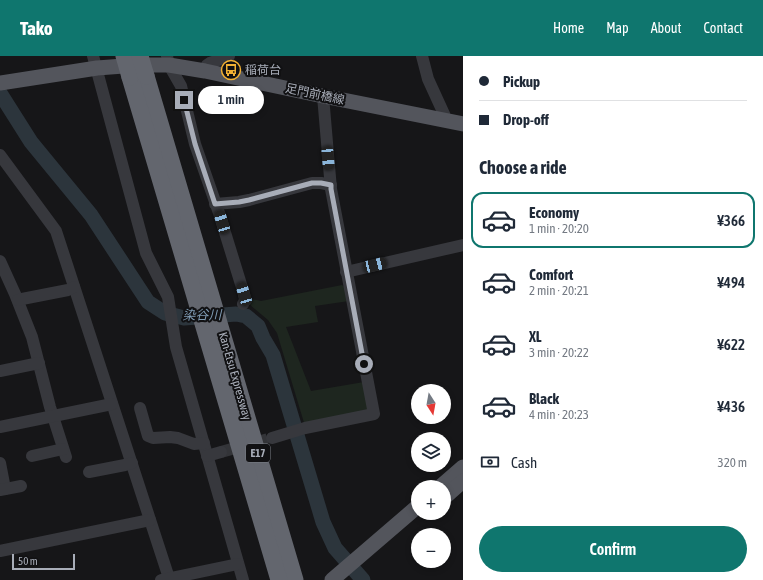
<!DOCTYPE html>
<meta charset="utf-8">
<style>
:root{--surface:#fff;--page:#f2f2f3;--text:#1f2937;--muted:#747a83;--line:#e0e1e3;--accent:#0f766e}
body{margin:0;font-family:"Asap Condensed","Noto Sans JP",sans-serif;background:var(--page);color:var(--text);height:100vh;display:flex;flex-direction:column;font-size:15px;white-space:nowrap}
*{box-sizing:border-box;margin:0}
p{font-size:13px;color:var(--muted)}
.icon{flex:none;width:22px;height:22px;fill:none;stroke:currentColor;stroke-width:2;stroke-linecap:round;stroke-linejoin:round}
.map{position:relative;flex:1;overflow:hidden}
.details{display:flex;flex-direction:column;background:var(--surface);width:300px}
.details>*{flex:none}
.guide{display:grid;align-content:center;height:88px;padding:0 16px;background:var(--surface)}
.needle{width:26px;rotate:169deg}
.fabs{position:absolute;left:411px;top:328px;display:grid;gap:8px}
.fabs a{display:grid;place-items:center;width:40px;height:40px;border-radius:50%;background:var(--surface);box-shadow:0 2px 6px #0003;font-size:20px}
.scale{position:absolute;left:12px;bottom:10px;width:63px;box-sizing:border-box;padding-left:4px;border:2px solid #a8adb8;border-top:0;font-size:11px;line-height:14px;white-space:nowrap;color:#a8adb8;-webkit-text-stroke:3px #111113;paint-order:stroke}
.end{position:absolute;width:18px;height:18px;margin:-9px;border:5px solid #a8adb8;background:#111;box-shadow:0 0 0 2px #111}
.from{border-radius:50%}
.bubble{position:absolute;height:28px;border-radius:14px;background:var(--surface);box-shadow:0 2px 6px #0003;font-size:13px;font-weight:600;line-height:28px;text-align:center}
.car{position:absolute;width:12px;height:24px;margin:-12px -6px;border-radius:5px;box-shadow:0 0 3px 1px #0007;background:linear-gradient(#222 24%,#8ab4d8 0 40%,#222 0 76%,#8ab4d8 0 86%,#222 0)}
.guide b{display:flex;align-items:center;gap:14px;height:38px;font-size:15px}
.guide b+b{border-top:1px solid var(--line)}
.guide i{width:10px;height:10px;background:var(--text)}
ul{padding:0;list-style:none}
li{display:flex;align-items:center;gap:12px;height:56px;margin:0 8px 6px;padding:0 8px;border:2px solid transparent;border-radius:12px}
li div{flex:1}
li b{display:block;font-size:15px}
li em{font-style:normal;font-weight:600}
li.active{border-color:var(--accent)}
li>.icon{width:36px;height:36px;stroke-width:1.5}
h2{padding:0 16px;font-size:18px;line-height:48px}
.pay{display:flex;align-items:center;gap:10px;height:44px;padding:0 16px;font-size:15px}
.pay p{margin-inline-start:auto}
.cta{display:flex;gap:8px;margin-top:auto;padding:8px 16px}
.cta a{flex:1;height:46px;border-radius:24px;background:var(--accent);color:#fff;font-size:16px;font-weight:600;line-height:46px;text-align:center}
header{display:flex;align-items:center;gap:24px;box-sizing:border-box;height:56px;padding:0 20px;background:var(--accent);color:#fff}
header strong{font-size:19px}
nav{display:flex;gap:22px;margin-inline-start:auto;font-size:14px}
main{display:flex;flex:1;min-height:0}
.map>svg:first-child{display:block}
.green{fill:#1e261f}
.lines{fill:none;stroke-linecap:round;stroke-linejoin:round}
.river{stroke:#2c353c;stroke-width:15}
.minor-tunnel{stroke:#333438;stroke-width:12;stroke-dasharray:12 6;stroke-linecap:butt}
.minor{stroke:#37383d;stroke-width:12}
.major{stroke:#53555c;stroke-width:15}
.highway{stroke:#63666e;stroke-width:17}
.highway-bridge{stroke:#63666e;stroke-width:17}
.route{stroke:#a8adb8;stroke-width:5}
.labels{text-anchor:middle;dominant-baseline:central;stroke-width:4;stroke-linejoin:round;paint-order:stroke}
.shield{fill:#111113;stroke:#7b7e86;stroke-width:1}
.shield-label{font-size:11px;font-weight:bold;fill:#a8adb8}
.poi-label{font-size:12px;fill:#a8adb8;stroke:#111113;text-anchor:start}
.street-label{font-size:12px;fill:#a8adb8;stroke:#111113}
.water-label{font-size:13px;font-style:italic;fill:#7f9bb3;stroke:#111113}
</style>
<header>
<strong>Tako</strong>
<nav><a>Home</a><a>Map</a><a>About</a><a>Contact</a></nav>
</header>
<main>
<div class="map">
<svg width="463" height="524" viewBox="0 0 463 524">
<rect width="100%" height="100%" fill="#161618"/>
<polygon class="green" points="342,229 346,232 349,245 315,250 318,266 286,271 311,335 364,326 369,352 366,357 305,370 277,277 268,264 249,248 251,243 261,245"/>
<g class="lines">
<polyline class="river" points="0,37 31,86 91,159 148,246 165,257 184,262 236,258 246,260 258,270 263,282 273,299 323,466 335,492 363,524"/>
<polyline class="minor-tunnel" points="221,396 272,382"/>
<g class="minor">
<polyline points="93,0 146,197 168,241 176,291 243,524"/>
<polyline points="167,0 169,9 181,30 195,88 219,157 244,238 245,244 243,248"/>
<polyline points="422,0 428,23 444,58 446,64"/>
<polyline points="205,15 207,9 210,7 229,0"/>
<polyline points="0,99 56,175 168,519 167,523"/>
<polyline points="215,148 239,146 249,144 312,127 321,127 331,129"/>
<polyline points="0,205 15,238 32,281 50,351 66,401"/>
<polyline points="346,216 463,189"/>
<polyline points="18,244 22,243 68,234 74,231"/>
<polyline points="0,315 39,307"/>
<polyline points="140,352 148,380 153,382 170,381 178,382 194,388 204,387"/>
<polyline points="0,371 112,348"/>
<polyline points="272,382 305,372 374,358 331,133 323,40"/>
<polyline points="32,400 63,393"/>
<polyline points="207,400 221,396"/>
<polyline points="0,407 5,433"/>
<polyline points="89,416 125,409 132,407"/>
<polyline points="0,434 21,430"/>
<polyline points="0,495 150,464"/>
<polyline points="161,524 238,508"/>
</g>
<g class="major">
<polyline points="0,27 97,12 137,9 169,9 205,15 323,40 463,68"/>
<polyline points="440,431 463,411"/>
<polyline points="444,442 463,425"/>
<polyline points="332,524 418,450"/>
</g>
<g class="highway">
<polyline points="146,20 295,524"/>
<polyline points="130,21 279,524"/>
</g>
<g class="highway-bridge">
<polyline points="124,0 130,21"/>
<polyline points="140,0 146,20"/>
</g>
</g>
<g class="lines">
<polyline class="route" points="184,44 195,88 215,148 239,146 249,144 312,127 321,127 331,129 331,133 364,308"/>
</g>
<defs>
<g id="bus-ring" transform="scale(1)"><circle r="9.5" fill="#111113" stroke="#f2b134" stroke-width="1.5"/><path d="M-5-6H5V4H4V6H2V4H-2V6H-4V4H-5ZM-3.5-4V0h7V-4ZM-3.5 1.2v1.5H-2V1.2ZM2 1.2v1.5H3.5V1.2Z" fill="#f2b134"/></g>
</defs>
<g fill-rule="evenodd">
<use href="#bus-ring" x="231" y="14"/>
</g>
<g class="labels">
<rect class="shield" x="246" y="388" width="24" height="18" rx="3"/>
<g class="shield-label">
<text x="258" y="397">E17</text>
</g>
<g class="poi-label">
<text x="245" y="14">稲荷台</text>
</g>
<g class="street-label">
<text transform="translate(315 38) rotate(12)">足門前橋線</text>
<text transform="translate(235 320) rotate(74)">Kan-Etsu Expressway</text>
</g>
<g class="water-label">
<text transform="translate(202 259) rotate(-1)">染谷川</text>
</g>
</g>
</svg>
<div class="fabs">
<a><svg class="needle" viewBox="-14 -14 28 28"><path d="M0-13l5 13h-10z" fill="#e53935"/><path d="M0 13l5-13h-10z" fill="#747a83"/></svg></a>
<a><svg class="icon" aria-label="layers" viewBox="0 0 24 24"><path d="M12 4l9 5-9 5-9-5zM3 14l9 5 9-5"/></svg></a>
<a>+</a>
<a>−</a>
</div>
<div class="scale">50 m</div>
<i class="end from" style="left:364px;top:308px"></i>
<i class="end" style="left:184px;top:44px"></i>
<div class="bubble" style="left:198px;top:30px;width:66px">1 min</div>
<i class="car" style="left:328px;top:102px;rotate:175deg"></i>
<i class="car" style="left:222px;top:166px;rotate:343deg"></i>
<i class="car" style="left:375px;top:209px;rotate:77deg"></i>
<i class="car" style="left:244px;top:238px;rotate:343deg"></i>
</div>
<section class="details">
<div class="guide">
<b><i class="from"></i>Pickup</b>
<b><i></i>Drop-off</b>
</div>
<h2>Choose a ride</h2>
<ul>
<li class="active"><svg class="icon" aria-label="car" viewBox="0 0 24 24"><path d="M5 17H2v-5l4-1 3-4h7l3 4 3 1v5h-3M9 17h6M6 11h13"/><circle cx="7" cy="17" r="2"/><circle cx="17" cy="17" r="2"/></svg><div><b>Economy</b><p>1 min · 20:20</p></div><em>¥366</em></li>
<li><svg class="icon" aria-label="car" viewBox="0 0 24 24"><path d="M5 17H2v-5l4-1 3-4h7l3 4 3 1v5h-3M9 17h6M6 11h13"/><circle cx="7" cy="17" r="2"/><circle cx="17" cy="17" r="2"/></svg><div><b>Comfort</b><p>2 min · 20:21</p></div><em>¥494</em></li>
<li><svg class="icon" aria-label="car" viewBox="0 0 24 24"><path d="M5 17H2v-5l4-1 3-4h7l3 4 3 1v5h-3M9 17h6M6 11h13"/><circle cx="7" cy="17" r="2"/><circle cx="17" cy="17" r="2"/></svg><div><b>XL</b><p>3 min · 20:22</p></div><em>¥622</em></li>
<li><svg class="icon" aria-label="car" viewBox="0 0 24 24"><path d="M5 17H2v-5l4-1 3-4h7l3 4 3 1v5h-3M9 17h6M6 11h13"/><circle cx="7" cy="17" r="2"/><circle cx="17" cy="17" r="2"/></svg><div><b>Black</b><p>4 min · 20:23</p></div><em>¥436</em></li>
</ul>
<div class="pay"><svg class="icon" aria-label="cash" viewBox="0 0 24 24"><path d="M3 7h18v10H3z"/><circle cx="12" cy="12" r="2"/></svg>Cash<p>320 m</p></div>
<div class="cta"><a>Confirm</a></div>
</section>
</main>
